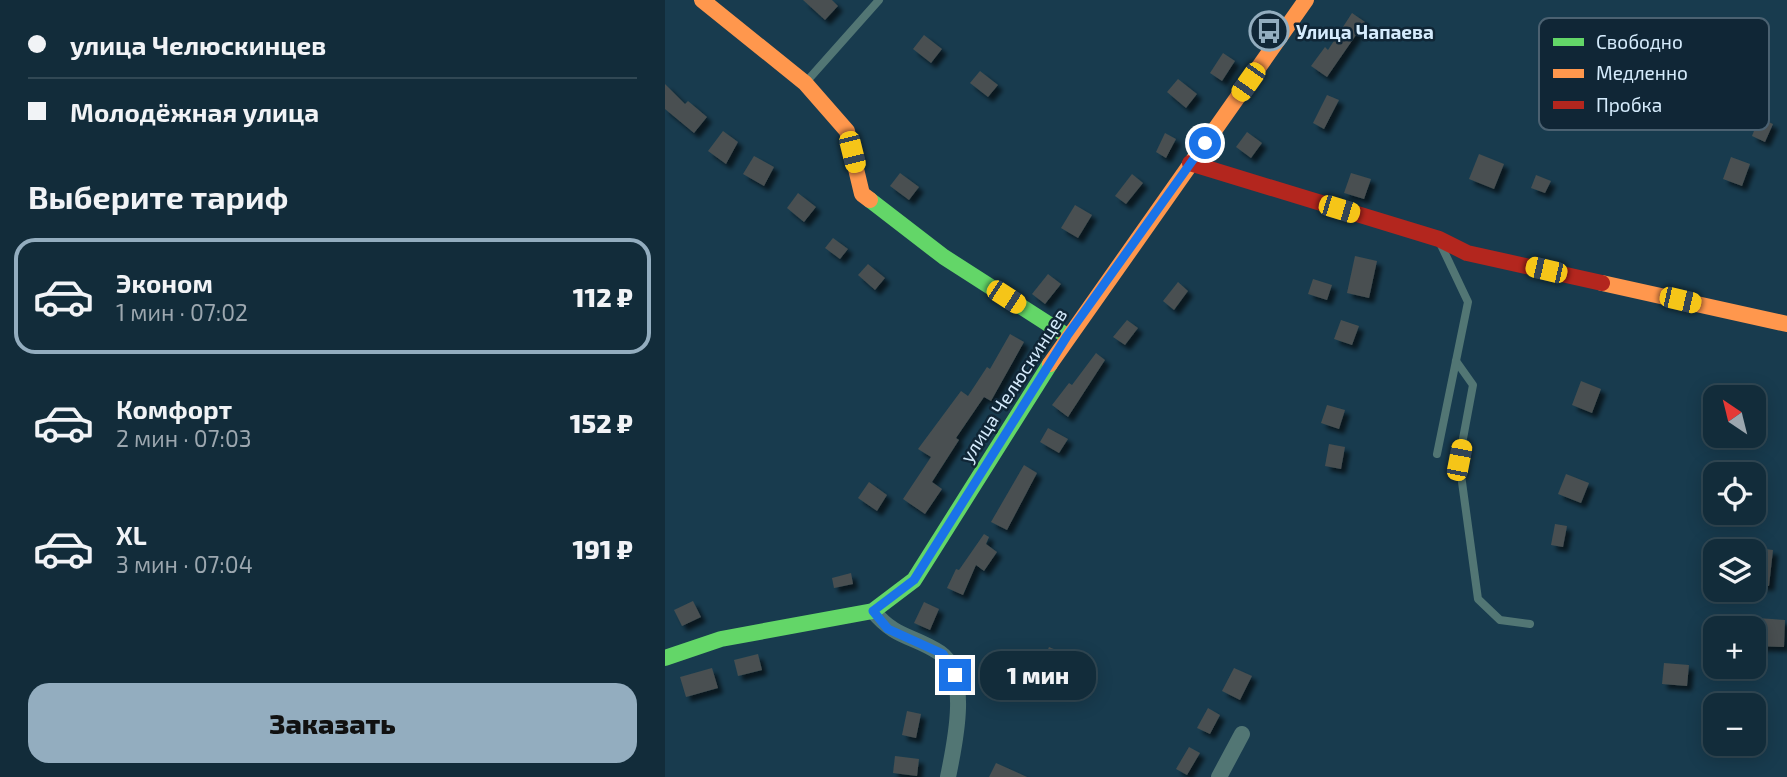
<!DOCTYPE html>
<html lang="ru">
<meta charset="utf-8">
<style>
:root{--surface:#122c3a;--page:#1b3442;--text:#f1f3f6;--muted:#9ca7af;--line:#314854;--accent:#93adbf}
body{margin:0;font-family:"Exo 2",sans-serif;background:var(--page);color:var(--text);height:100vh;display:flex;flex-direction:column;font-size:26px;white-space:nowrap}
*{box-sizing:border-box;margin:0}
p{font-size:23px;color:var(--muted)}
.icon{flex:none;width:38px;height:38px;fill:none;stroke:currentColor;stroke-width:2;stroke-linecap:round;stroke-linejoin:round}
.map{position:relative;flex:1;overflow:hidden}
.panel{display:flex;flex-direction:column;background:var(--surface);width:665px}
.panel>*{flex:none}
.top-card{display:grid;align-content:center;height:154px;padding:0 28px;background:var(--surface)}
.needle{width:46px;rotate:325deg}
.buttons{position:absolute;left:1038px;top:385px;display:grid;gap:14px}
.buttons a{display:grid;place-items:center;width:63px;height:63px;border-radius:14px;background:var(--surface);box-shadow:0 4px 18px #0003,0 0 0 2px var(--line);font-size:35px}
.end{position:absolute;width:32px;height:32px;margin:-16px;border:9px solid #1a73e8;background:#fff;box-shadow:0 0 0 4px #fff}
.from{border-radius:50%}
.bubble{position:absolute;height:49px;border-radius:21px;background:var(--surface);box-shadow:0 4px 18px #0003,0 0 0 2px var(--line);font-size:23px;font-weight:800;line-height:49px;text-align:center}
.car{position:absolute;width:21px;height:42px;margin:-21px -10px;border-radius:9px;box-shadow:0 0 5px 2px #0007;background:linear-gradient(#f5c518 24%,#345 0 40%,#f5c518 0 76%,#345 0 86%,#f5c518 0)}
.top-card b{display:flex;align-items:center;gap:24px;height:66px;font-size:26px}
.top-card b+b{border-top:2px solid var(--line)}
.top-card i{width:18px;height:18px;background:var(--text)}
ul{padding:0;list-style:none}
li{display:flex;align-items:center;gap:21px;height:116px;margin:0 14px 10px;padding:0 14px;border:4px solid transparent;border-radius:21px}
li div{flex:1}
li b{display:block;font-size:26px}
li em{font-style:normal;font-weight:800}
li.active{border-color:var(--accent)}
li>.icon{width:63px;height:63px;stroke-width:1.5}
h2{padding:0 28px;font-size:32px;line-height:84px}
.cta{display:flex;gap:14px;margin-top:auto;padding:14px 28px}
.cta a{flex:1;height:80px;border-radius:21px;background:var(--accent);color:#111;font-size:28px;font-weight:800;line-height:80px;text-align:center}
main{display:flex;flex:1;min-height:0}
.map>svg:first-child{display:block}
.building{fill:#485051;filter:url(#shadow)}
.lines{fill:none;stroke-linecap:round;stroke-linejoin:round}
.lane{stroke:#527674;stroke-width:8}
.street{stroke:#527674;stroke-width:16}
.fast{stroke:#63d668;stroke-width:16}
.slow{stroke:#ff974d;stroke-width:16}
.jam{stroke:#b3261e;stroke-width:16}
.route{stroke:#1a73e8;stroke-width:9}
.labels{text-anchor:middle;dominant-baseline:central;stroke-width:5;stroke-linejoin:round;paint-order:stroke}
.poi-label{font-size:19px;font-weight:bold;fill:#d5ebfc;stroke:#102636;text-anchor:start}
.street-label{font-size:19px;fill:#d5ebfc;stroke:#102636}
.key{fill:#102636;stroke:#4b6171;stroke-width:2}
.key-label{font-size:19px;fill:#d5ebfc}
</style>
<main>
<section class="panel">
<div class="top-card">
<b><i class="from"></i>улица Челюскинцев</b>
<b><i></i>Молодёжная улица</b>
</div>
<h2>Выберите тариф</h2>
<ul>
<li class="active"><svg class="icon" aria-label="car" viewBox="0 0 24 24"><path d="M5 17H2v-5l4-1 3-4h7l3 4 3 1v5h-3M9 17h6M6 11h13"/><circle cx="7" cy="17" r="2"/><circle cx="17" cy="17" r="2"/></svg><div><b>Эконом</b><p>1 мин · 07:02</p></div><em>112 ₽</em></li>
<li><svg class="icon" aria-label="car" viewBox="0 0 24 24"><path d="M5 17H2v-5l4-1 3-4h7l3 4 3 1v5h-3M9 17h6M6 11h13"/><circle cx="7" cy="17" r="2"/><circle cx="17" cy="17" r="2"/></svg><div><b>Комфорт</b><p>2 мин · 07:03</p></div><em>152 ₽</em></li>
<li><svg class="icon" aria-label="car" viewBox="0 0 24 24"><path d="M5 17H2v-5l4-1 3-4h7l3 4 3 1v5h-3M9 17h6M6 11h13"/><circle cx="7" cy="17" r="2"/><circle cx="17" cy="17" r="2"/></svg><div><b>XL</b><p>3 мин · 07:04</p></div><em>191 ₽</em></li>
</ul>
<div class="cta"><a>Заказать</a></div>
</section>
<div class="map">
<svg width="1122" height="777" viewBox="0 0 1122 777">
<defs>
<filter id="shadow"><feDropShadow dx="5" dy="5" stdDeviation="2" flood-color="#0009"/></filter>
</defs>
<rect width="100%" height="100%" fill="#183b4e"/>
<g class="building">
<polygon points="138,0 167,0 173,6 160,20"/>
<polygon points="687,13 700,22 662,77 646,66 660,47 663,50"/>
<polygon points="259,35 277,49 266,63 248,49"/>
<polygon points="558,53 570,61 557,81 545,73"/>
<polygon points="315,71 333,85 323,97 305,83"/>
<polygon points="513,79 532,94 521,108 502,92"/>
<polygon points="0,84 20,104 23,101 42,117 29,133 0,109"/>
<polygon points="662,95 674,100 659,129 648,123"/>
<polygon points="1094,118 1108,124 1100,142 1087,136"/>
<polygon points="58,131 73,142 61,164 43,151"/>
<polygon points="582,132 597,143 586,158 571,147"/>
<polygon points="500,133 511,139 501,158 491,152"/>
<polygon points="814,154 839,164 829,189 804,179"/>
<polygon points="89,156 109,167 99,186 78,174"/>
<polygon points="1066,157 1085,164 1077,186 1058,179"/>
<polygon points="235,173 254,187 244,200 225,186"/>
<polygon points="686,173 706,179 699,199 679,193"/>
<polygon points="467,174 478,183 461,204 450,196"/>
<polygon points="871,175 886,181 880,193 866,188"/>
<polygon points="133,193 151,207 139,222 122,208"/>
<polygon points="410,205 427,215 413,238 396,228"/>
<polygon points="168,238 183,249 175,259 160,248"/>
<polygon points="690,256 712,261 704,298 682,293"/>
<polygon points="203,264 220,278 210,290 193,275"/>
<polygon points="383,274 396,284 380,304 367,294"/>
<polygon points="648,279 667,285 662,300 643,294"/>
<polygon points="513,282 523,291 509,310 498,301"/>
<polygon points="462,320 473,328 460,345 448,337"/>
<polygon points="676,320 694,326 687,345 669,339"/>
<polygon points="345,334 359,342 326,401 319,397 291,438 294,440 267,482 277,489 260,514 238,499 266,457 253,449 296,391 303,396 322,367 325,369"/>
<polygon points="431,353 440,360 403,417 387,405 404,383 407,385"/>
<polygon points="916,381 936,389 927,413 907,405"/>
<polygon points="662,405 680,410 674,429 656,423"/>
<polygon points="383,428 403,439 394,453 375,442"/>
<polygon points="664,444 680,447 676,469 660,466"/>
<polygon points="359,465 372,473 342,530 326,522"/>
<polygon points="901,474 924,483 916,503 893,494"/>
<polygon points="204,482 222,495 212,511 193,498"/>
<polygon points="890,524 902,526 898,547 886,545"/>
<polygon points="319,534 324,537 321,544 332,552 319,571 311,565 298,595 282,588 291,569 294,570"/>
<polygon points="1092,548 1108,550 1104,586 1088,584"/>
<polygon points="186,573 188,584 169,588 167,578"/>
<polygon points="28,601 36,617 17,626 9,610"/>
<polygon points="259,602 274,609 265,630 249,623"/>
<polygon points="1092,618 1120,620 1119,647 1090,646"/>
<polygon points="384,647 405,656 396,675 376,666"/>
<polygon points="93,654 97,670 73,676 69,660"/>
<polygon points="999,663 1024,665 1022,686 997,684"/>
<polygon points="47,668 53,688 21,697 15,677"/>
<polygon points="569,668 587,676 575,700 557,691"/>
<polygon points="543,708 555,715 545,734 532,728"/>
<polygon points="242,711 256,714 251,738 237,735"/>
<polygon points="524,747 535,753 522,775 511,769"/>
<polygon points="230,756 254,759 252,776 228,773"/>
<polygon points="331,763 362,777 324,777"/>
</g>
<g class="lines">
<g class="lane">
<polyline points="142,81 214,0"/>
<polyline points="791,361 808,385 794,460 813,599 835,620 865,624"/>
<polyline points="772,454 803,302 776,245"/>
</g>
<g class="street">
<path d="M 208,611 C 231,639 248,635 275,653 C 306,674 289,747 283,777"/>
<polyline points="554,777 577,734"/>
</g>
<g class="fast">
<polyline points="205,200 279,257 402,336"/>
<polyline points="0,658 56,639 208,611 249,580 385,364"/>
</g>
<g class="slow">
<polyline points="37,0 140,83 182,131 197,194 205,200"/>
<polyline points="937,283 1122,324"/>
<polyline points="385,364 641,0"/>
</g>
<polyline class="jam" points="525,163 774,239 802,253 937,283"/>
</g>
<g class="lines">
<polyline class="route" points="290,675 278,654 223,629 208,611 249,580 402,336 540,143"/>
</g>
<defs>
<g id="bus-ring" transform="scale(2.0125)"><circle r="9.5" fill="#102636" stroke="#93adbf" stroke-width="1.5"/><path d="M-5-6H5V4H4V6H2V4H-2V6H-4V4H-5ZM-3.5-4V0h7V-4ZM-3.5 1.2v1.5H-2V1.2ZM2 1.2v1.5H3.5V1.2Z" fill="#93adbf"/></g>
</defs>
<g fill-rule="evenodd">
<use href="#bus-ring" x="604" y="31"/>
</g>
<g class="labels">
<g class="poi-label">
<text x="631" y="31">Улица Чапаева</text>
</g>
<g class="street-label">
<text transform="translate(348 385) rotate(-57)">улица Челюскинцев</text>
</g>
</g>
<rect x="874" y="18" width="230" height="112" rx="10" class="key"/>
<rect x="888" y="38" width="31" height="8" fill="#63d668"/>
<rect x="888" y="69" width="31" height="9" fill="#ff974d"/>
<rect x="888" y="101" width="31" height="8" fill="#b3261e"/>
<g class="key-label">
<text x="931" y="49">Свободно</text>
<text x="931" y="80">Медленно</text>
<text x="931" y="112">Пробка</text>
</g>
</svg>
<div class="buttons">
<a><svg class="needle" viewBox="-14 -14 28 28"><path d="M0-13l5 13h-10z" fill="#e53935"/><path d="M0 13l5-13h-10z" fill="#9ca7af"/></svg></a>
<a><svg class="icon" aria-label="locate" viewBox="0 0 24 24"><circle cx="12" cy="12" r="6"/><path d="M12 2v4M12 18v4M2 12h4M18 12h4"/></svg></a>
<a><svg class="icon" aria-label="layers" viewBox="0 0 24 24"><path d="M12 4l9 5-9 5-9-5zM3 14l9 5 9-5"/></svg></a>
<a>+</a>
<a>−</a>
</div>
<i class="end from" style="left:540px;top:143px"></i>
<i class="end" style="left:290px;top:675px"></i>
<div class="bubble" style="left:315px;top:651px;width:116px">1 мин</div>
<i class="car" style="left:583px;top:82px;rotate:215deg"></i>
<i class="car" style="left:187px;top:152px;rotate:166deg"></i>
<i class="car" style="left:674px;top:209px;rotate:107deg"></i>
<i class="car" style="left:881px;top:270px;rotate:283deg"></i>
<i class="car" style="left:341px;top:297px;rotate:123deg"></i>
<i class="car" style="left:1015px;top:300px;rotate:103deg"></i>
<i class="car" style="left:794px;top:460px;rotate:11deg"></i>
</div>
</main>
